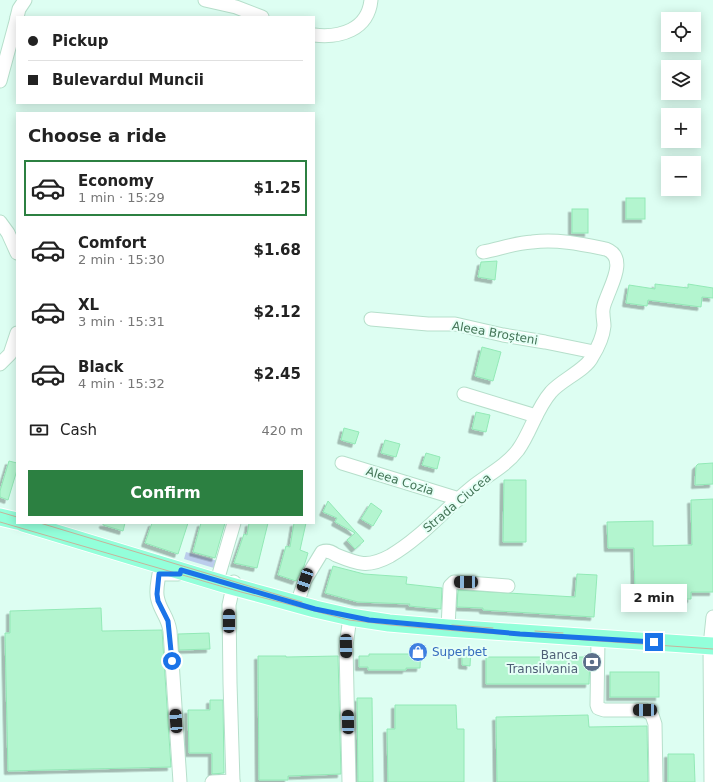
<!DOCTYPE html>
<meta charset="utf-8">
<style>
:root{--surface:#fff;--page:#f6f6f6;--text:#222;--muted:#767676;--line:#e0e0e0;--accent:#2c8041}
body{margin:0;font-family:"DejaVu Sans",sans-serif;background:var(--page);color:var(--text);height:100vh;display:flex;flex-direction:column;font-size:15px;white-space:nowrap}
*{box-sizing:border-box;margin:0}
p{font-size:13px;color:var(--muted)}
.icon{flex:none;width:22px;height:22px;fill:none;stroke:currentColor;stroke-width:2;stroke-linecap:round;stroke-linejoin:round}
.map{position:relative;flex:1;overflow:hidden}
.panel{position:absolute;left:16px;top:112px;width:299px;height:412px;display:flex;flex-direction:column;background:var(--surface);border-radius:0px;box-shadow:0 2px 10px #0003}
.panel>*{flex:none}
.banner{position:absolute;left:16px;top:16px;width:299px;height:88px;border-radius:0px;box-shadow:0 2px 10px #0003;display:grid;align-content:center;height:88px;padding:0 12px;background:var(--surface)}
.tools{position:absolute;left:661px;top:12px;display:grid;gap:8px}
.tools a{display:grid;place-items:center;width:40px;height:40px;border-radius:0px;background:var(--surface);box-shadow:0 2px 10px #0003;font-size:20px}
.end{position:absolute;width:18px;height:18px;margin:-9px;border:5px solid #1a73e8;background:#fff;box-shadow:0 0 0 2px #fff}
.from{border-radius:50%}
.bubble{position:absolute;height:28px;border-radius:0px;background:var(--surface);box-shadow:0 2px 10px #0003;font-size:13px;font-weight:700;line-height:28px;text-align:center}
.car{position:absolute;width:12px;height:24px;margin:-12px -6px;border-radius:5px;box-shadow:0 0 3px 1px #0007;background:linear-gradient(#222 24%,#8ab4d8 0 40%,#222 0 76%,#8ab4d8 0 86%,#222 0)}
.banner b{display:flex;align-items:center;gap:14px;height:38px;font-size:15px}
.banner b+b{border-top:1px solid var(--line)}
.banner i{width:10px;height:10px;background:var(--text)}
ul{padding:0;list-style:none}
li{display:flex;align-items:center;gap:12px;height:56px;margin:0 8px 6px;padding:0 4px;border:2px solid transparent;border-radius:0px}
li div{flex:1}
li b{display:block;font-size:15px}
li em{font-style:normal;font-weight:700}
li.current{border-color:var(--accent)}
li>.icon{width:36px;height:36px;stroke-width:1.5}
h2{padding:0 12px;font-size:18px;line-height:48px}
.pay{display:flex;align-items:center;gap:10px;height:44px;padding:0 12px;font-size:15px}
.pay p{margin-inline-start:auto}
.cta{display:flex;gap:8px;margin-top:auto;padding:8px 12px}
.cta a{flex:1;height:46px;border-radius:0px;background:var(--accent);color:#fff;font-size:16px;font-weight:700;line-height:46px;text-align:center}
.map>svg:first-child{display:block}
.green{fill:#bbcdec}
.building{fill:#b3f5cf;stroke:#92e9b6;filter:url(#shadow)}
.lines{fill:none;stroke-linecap:round;stroke-linejoin:round}
.minor-casing{stroke:#b6dfcb;stroke-width:15}
.major-casing{stroke:#fff;stroke-width:19}
.minor{stroke:#fff;stroke-width:13}
.major{stroke:#93ffda;stroke-width:17}
.tram{stroke:#c6b49c;stroke-width:1}
.route{stroke:#1a73e8;stroke-width:5}
.labels{text-anchor:middle;dominant-baseline:central;stroke-width:4;stroke-linejoin:round;paint-order:stroke}
.street-label{font-size:12px;fill:#447557;stroke:#e5fff6}
.shop-label{font-size:12px;fill:#366cbe;stroke:#e5fff6;text-anchor:start}
.service-label{font-size:12px;fill:#4e5e75;stroke:#e5fff6;text-anchor:end}
</style>
<div class="map">
<svg width="713" height="782" viewBox="0 0 713 782">
<defs>
<filter id="shadow"><feDropShadow dx="-3.5" dy="3.5" stdDeviation="0" flood-color="#0004"/></filter>
</defs>
<rect width="100%" height="100%" fill="#ddfef2"/>
<polygon class="green" points="186,552 218,561 214,568 184,559"/>
<g class="building">
<rect x="626" y="198" width="19" height="21"/>
<rect x="572" y="209" width="16" height="24"/>
<polygon points="497,261 495,280 478,277 481,262"/>
<polygon points="655,284 688,288 688,284 713,288 713,298 702,297 701,307 648,300 647,306 626,303 629,285 655,289"/>
<polygon points="482,347 501,352 493,381 475,376"/>
<polygon points="476,412 490,415 486,432 472,429"/>
<polygon points="344,428 359,432 355,444 341,440"/>
<polygon points="385,440 400,444 396,457 381,453"/>
<polygon points="426,453 440,457 437,469 422,465"/>
<polygon points="9,461 17,463 17,470 8,500 0,497 0,491"/>
<polygon points="713,463 713,484 695,485 696,466 698,464"/>
<polygon points="504,480 526,480 526,542 503,542"/>
<polygon points="713,499 713,592 691,592 691,599 642,599 642,594 635,594 634,548 608,548 607,522 653,521 653,546 692,545 691,500"/>
<polygon points="328,501 364,541 355,549 347,540 355,533 335,522 337,518 323,512"/>
<polygon points="371,503 382,511 373,526 361,519"/>
<polygon points="103,523 125,523 123,531 103,525"/>
<polygon points="152,523 188,523 178,554 145,543"/>
<polygon points="201,523 225,523 215,558 193,552"/>
<polygon points="249,523 268,523 257,568 234,563 244,534 247,535"/>
<polygon points="294,523 306,523 300,550 308,553 304,566 296,581 278,575 286,546 290,547"/>
<polygon points="333,566 364,574 407,577 406,584 442,588 441,609 409,606 410,604 358,602 325,593"/>
<polygon points="577,574 597,575 594,617 483,610 483,608 457,607 458,590 575,597"/>
<polygon points="101,608 102,631 162,630 171,767 8,771 5,633 10,633 10,611"/>
<polygon points="209,633 210,649 179,650 178,634"/>
<polygon points="414,648 421,648 420,668 406,668 406,670 368,670 368,667 359,667 359,656 369,656 369,654 413,654"/>
<polygon points="462,649 471,649 470,666 462,665"/>
<polygon points="258,656 286,656 286,657 338,656 341,774 288,776 288,780 259,780"/>
<polygon points="486,657 590,657 589,684 486,684"/>
<rect x="610" y="672" width="49" height="25"/>
<polygon points="357,698 372,698 373,782 358,782"/>
<polygon points="210,700 223,700 224,773 212,774 212,753 189,753 188,710 210,710"/>
<polygon points="395,705 456,705 457,729 464,729 464,782 388,782 387,729 395,729"/>
<polygon points="588,715 589,727 647,726 648,782 497,782 496,717"/>
<polygon points="668,754 694,754 695,782 668,782"/>
</g>
<g class="lines">
<g class="minor-casing">
<g id="minor">
<polyline points="205,0 236,7 262,17"/>
<polyline points="17,17 19,9 25,0"/>
<path d="M 314,35 C 340,38 368,30 371,0"/>
<polyline points="0,81 17,18"/>
<polyline points="0,222 8,233 17,253"/>
<polyline points="371,319 428,324 455,324 503,335 545,342 594,352"/>
<polyline points="0,364 10,354 17,333"/>
<polyline points="464,394 536,416"/>
<polyline points="342,463 459,499"/>
<path d="M 178,574 L 159,574 C 158,582 155,592 158,600 C 161,612 168,617 170,631 L 180,782"/>
<polyline points="217,581 234,523"/>
<path d="M 297,604 L 305,580 L 322,552 C 327,550 332,552 336,555 C 358,564 368,568 390,556 C 421,538 444,510 471,488 C 487,475 505,467 518,450 C 531,432 536,409 551,392 C 561,380 586,370 592,357 C 597,349 603,336 604,326 C 604,322 603,318 603,314 C 602,308 605,302 607,297 C 612,283 627,257 606,249 C 581,244 558,239 532,242 C 515,243 499,249 483,252"/>
<polyline points="448,628 450,586 454,582 508,586"/>
<polyline points="598,639 597,705 598,708 604,710 645,710 652,715 655,724 656,782"/>
<polyline points="212,782 233,781"/>
<polyline points="233,782 230,683 229,605 234,582"/>
<polyline points="349,782 346,646 350,617"/>
<polyline points="711,782 710,646 713,617"/>
</g>
</g>
<g class="major-casing">
<g id="major">
<polyline points="0,517 17,521"/>
<polyline points="23,523 224,584 315,609 350,617 389,623 448,628 713,646"/>
</g>
</g>
<use href="#minor" class="minor"/>
<use href="#major" class="major"/>
<g class="tram">
<polyline points="0,512 17,517"/>
<polyline points="0,522 241,592 349,620 391,625 470,632 713,649"/>
<polyline points="40,523 302,602"/>
<polyline points="452,625 493,628"/>
<polyline points="535,631 563,633"/>
</g>
</g>
<g class="lines">
<polyline class="route" points="172,661 168,621 158,601 157,594 159,574 180,574 181,570 315,609 369,620 520,634 654,642"/>
</g>
<defs>
<g id="shop-disc" transform="scale(1)"><circle r="9.5" fill="#3f7fe0" stroke="#e5fff6"/><path d="M-5-2.5h2.3a2.7 3.5 0 0 1 5.4 0H5L5.5 6h-11ZM-1.5-2.5h3a1.5 2.3 0 0 0-3 0Z" fill="#fff"/></g>
<g id="bank-disc" transform="scale(1)"><circle r="9.5" fill="#5c6f8a" stroke="#e5fff6"/><path d="M-6-4H6V4H-6ZM0-2.3a2.3 2.3 0 1 0 0 4.6a2.3 2.3 0 1 0 0-4.6Z" fill="#fff"/></g>
</defs>
<g fill-rule="evenodd">
<use href="#shop-disc" x="418" y="652"/>
<use href="#bank-disc" x="592" y="662"/>
</g>
<g class="labels">
<g class="street-label">
<text transform="translate(495 333) rotate(10)">Aleea Broșteni</text>
<text transform="translate(400 481) rotate(17)">Aleea Cozia</text>
<text transform="translate(457 503) rotate(-40)">Strada Ciucea</text>
</g>
<g class="shop-label">
<text x="432" y="652">Superbet</text>
</g>
<g class="service-label">
<text x="578" y="655">Banca<tspan x="578" dy="14">Transilvania</tspan></text>
</g>
</g>
</svg>
<div class="tools">
<a><svg class="icon" aria-label="locate" viewBox="0 0 24 24"><circle cx="12" cy="12" r="6"/><path d="M12 2v4M12 18v4M2 12h4M18 12h4"/></svg></a>
<a><svg class="icon" aria-label="layers" viewBox="0 0 24 24"><path d="M12 4l9 5-9 5-9-5zM3 14l9 5 9-5"/></svg></a>
<a>+</a>
<a>−</a>
</div>
<i class="end from" style="left:172px;top:661px"></i>
<i class="end" style="left:654px;top:642px"></i>
<div class="bubble" style="left:621px;top:584px;width:66px">2 min</div>
<i class="car" style="left:305px;top:580px;rotate:199deg"></i>
<i class="car" style="left:466px;top:582px;rotate:270deg"></i>
<i class="car" style="left:229px;top:621px;rotate:0deg"></i>
<i class="car" style="left:346px;top:646px;rotate:179deg"></i>
<i class="car" style="left:645px;top:710px;rotate:270deg"></i>
<i class="car" style="left:176px;top:721px;rotate:356deg"></i>
<i class="car" style="left:348px;top:722px;rotate:359deg"></i>
<div class="banner">
<b><i class="from"></i>Pickup</b>
<b><i></i>Bulevardul Muncii</b>
</div>
<section class="panel">
<h2>Choose a ride</h2>
<ul>
<li class="current"><svg class="icon" aria-label="car" viewBox="0 0 24 24"><path d="M5 17H2v-5l4-1 3-4h7l3 4 3 1v5h-3M9 17h6M6 11h13"/><circle cx="7" cy="17" r="2"/><circle cx="17" cy="17" r="2"/></svg><div><b>Economy</b><p>1 min · 15:29</p></div><em>$1.25</em></li>
<li><svg class="icon" aria-label="car" viewBox="0 0 24 24"><path d="M5 17H2v-5l4-1 3-4h7l3 4 3 1v5h-3M9 17h6M6 11h13"/><circle cx="7" cy="17" r="2"/><circle cx="17" cy="17" r="2"/></svg><div><b>Comfort</b><p>2 min · 15:30</p></div><em>$1.68</em></li>
<li><svg class="icon" aria-label="car" viewBox="0 0 24 24"><path d="M5 17H2v-5l4-1 3-4h7l3 4 3 1v5h-3M9 17h6M6 11h13"/><circle cx="7" cy="17" r="2"/><circle cx="17" cy="17" r="2"/></svg><div><b>XL</b><p>3 min · 15:31</p></div><em>$2.12</em></li>
<li><svg class="icon" aria-label="car" viewBox="0 0 24 24"><path d="M5 17H2v-5l4-1 3-4h7l3 4 3 1v5h-3M9 17h6M6 11h13"/><circle cx="7" cy="17" r="2"/><circle cx="17" cy="17" r="2"/></svg><div><b>Black</b><p>4 min · 15:32</p></div><em>$2.45</em></li>
</ul>
<div class="pay"><svg class="icon" aria-label="cash" viewBox="0 0 24 24"><path d="M3 7h18v10H3z"/><circle cx="12" cy="12" r="2"/></svg>Cash<p>420 m</p></div>
<div class="cta"><a>Confirm</a></div>
</section>
</div>
